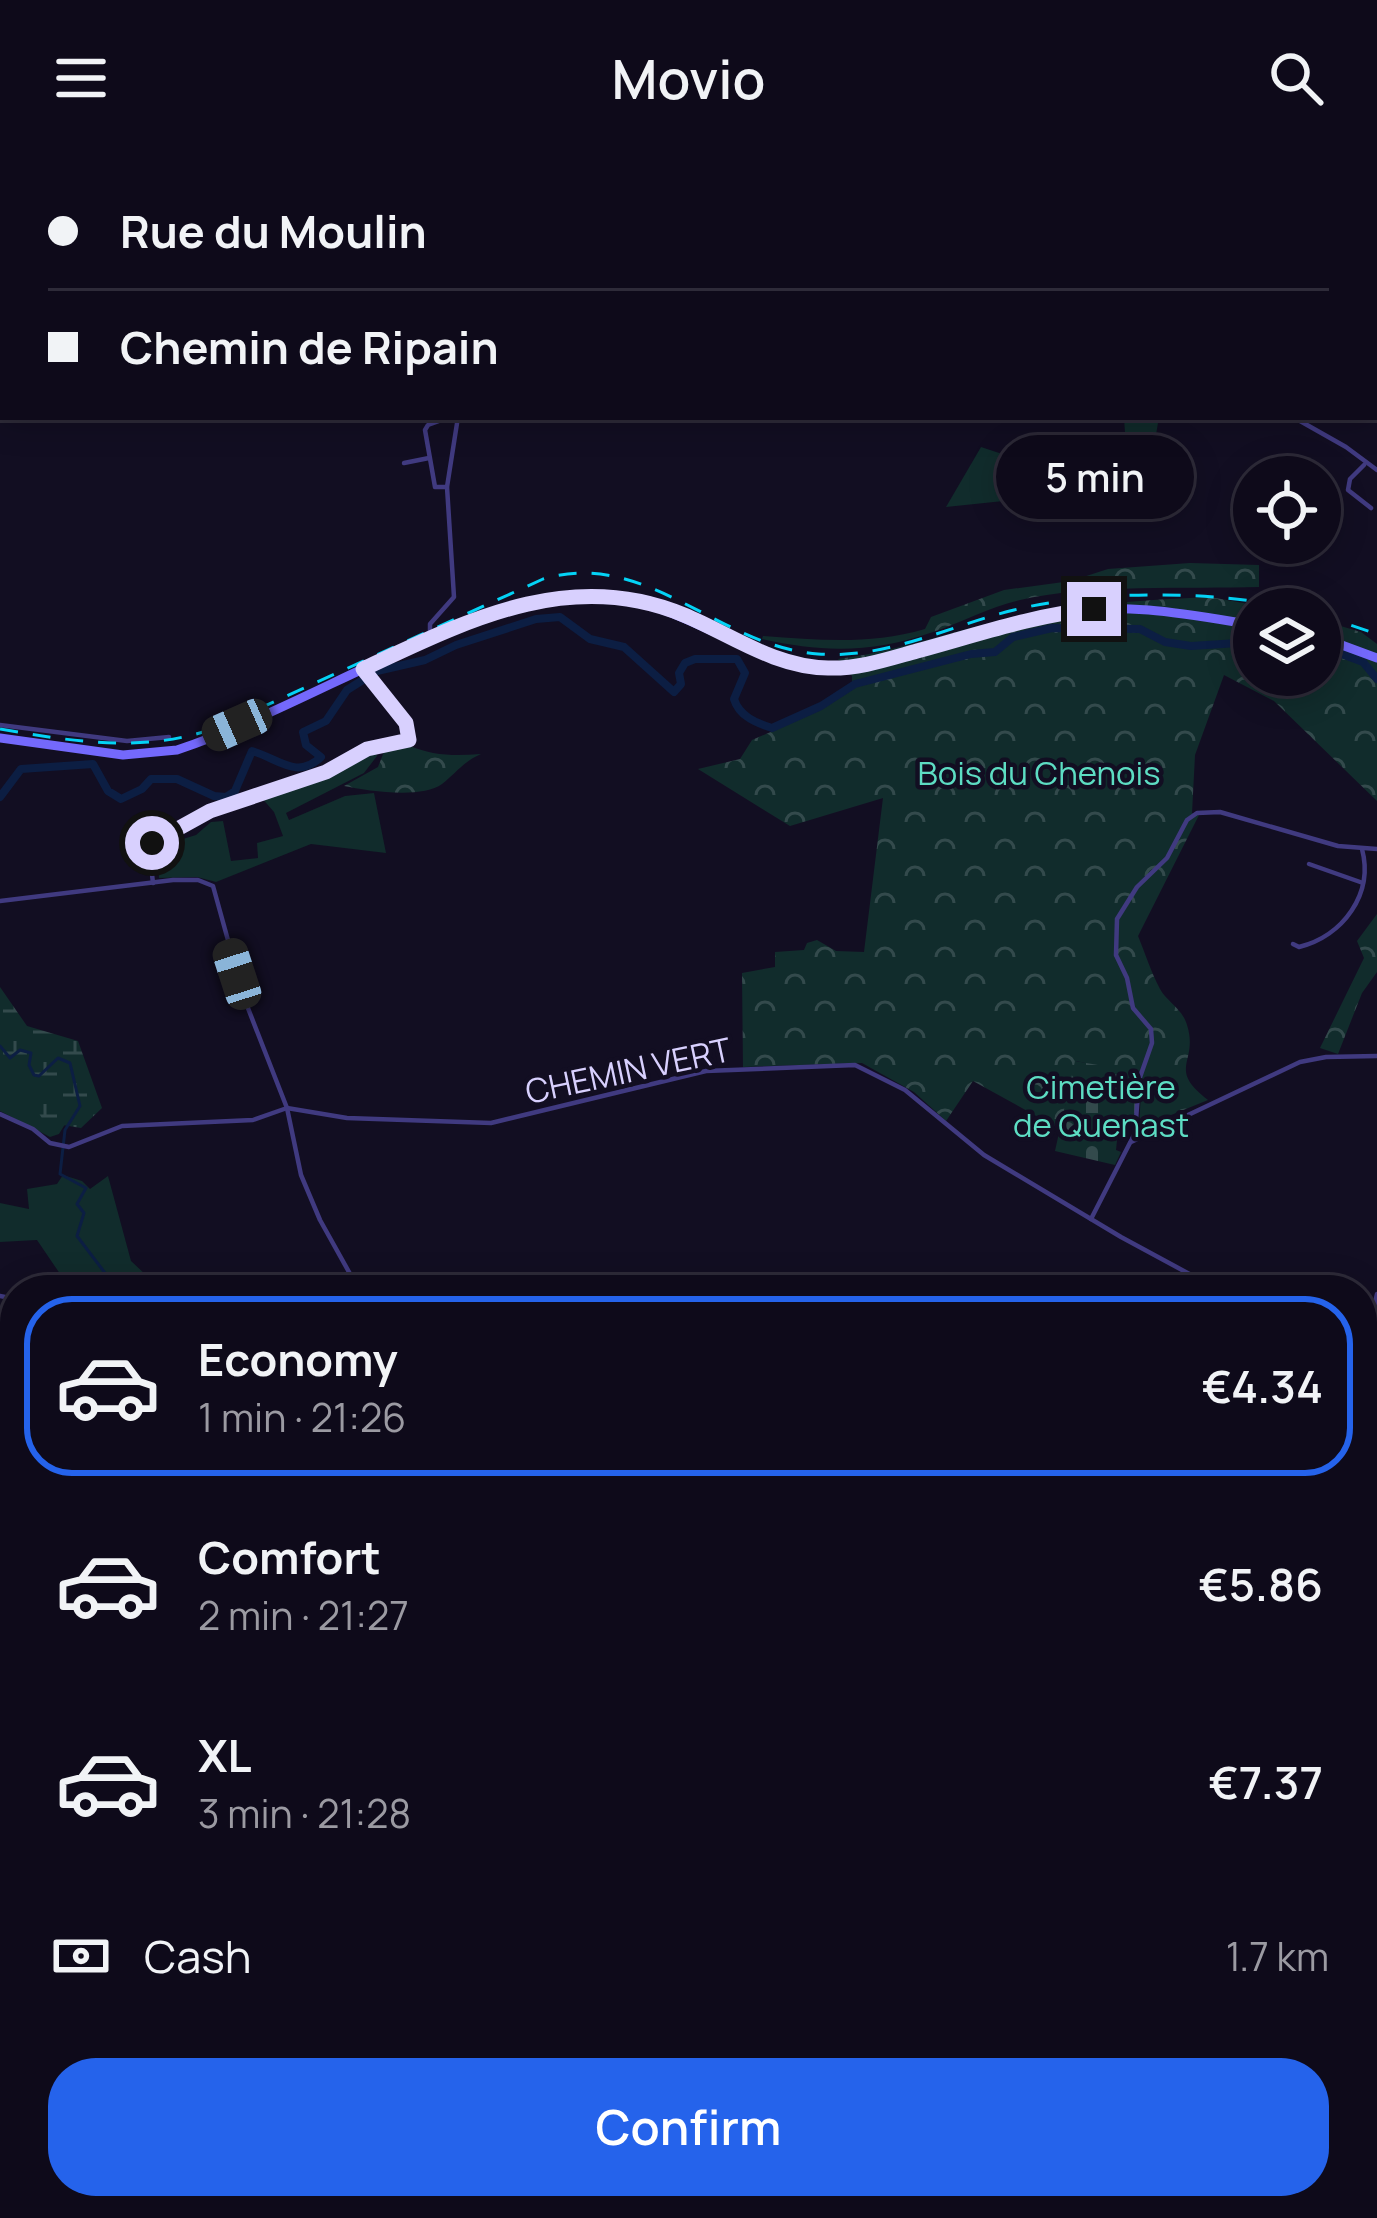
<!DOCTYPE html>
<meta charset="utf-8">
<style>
:root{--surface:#0e0a1a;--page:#171323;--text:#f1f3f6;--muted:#9b9aa2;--line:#2e2b39;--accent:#2563eb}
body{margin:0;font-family:Manrope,sans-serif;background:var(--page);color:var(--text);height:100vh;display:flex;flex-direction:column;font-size:45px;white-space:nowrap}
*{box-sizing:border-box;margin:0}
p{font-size:39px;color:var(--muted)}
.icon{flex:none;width:66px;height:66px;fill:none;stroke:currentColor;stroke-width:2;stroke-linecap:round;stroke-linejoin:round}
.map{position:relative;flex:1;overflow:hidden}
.sheet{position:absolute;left:0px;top:1119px;width:1377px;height:945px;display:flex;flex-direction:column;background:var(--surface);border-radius:48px 48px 0 0;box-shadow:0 6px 30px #0003,0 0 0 3px var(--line)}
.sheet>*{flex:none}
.hud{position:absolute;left:0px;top:0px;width:1377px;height:264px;box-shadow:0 6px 30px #0003,0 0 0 3px var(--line);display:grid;align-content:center;height:264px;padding:0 48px;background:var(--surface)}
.tools{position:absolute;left:1233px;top:300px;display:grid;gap:24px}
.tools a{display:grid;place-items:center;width:108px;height:108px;border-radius:50%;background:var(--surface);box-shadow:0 6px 30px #0003,0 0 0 3px var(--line);font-size:60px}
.end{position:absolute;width:54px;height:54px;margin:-27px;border:15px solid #d8d0fe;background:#111;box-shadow:0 0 0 6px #111}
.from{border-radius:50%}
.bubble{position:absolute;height:84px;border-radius:42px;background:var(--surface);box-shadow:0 6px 30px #0003,0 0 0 3px var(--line);font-size:39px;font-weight:600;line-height:84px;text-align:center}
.car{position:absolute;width:36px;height:72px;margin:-36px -18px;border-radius:15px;box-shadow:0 0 9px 3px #0007;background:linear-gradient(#222 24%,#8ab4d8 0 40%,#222 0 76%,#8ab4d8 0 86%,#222 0)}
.hud b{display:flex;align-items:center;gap:42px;height:114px;font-size:45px}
.hud b+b{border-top:3px solid var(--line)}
.hud i{width:30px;height:30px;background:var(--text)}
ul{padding:21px 0 0;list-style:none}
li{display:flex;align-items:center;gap:36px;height:180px;margin:0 24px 18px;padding:0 24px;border:6px solid transparent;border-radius:48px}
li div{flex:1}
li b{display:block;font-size:45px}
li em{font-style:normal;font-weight:600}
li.active{border-color:var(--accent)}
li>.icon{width:108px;height:108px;stroke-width:1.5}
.pay{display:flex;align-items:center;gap:30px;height:132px;padding:0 48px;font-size:45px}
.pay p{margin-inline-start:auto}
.button{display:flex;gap:24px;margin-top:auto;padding:24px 48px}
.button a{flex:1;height:138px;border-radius:48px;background:var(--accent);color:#fff;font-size:48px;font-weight:600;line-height:138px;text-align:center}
header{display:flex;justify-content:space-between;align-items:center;height:156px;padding:0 48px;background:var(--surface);font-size:54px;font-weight:600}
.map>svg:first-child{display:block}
.green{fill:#112c2c}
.forest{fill:url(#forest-crowns)}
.wetland{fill:url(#wetland-marsh)}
.cemetery{fill:url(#cemetery-stones)}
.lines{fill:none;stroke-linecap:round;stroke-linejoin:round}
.stream{stroke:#0c1e43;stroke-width:3}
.river{stroke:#0c1e43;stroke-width:8}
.street{stroke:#403a80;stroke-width:4.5}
.secondary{stroke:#7469fc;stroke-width:9}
.primary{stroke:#c759fc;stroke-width:10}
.highway{stroke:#fc4e99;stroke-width:14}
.rail{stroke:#04d3f6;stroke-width:3;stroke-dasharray:18 15;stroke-linecap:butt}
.route{stroke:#d8d0fe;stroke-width:15}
.labels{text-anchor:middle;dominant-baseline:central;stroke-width:9;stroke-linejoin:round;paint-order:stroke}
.park-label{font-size:33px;fill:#5dddc3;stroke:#120e22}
.street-label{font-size:33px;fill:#d8d0fe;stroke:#120e22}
</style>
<header><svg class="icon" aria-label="menu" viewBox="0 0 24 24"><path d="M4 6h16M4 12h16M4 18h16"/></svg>Movio<svg class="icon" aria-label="search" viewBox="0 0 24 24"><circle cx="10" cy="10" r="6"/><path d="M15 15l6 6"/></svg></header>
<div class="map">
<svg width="1377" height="2062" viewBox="0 0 1377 2062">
<defs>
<pattern id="forest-crowns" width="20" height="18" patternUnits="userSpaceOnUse" patternTransform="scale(3)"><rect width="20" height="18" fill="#112c2c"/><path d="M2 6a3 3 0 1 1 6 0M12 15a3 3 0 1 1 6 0" fill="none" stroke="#334a4c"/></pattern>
<pattern id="wetland-marsh" width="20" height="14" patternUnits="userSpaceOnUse" patternTransform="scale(3)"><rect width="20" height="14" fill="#112c2c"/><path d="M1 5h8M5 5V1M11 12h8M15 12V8" fill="none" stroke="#334a4c"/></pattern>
<pattern id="cemetery-stones" width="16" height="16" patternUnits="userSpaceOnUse" patternTransform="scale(3)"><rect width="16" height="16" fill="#112c2c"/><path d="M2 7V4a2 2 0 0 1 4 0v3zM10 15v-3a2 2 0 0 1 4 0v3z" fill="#334a4c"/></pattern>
</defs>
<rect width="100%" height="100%" fill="#120e22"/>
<g class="green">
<polygon points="1124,261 1159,261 1146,338 1100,337 1111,279 1125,277"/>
<polygon points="981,291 1044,312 1043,341 946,351"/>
<polygon points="375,594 377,600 364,617 286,657 289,664 345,640 374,637 386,697 311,688 216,726 197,721 159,722 157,691 196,679 211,666 223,665 231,705 258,702 257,687 283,680 274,656 260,640 336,614"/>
<polygon points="0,876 75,952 59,978 50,981 0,955"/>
<polygon points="63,1019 82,1025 90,1033 108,1020 131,1105 162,1134 152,1134 142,1122 132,1121 125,1134 71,1134 37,1084 0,1086 0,1047 29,1053 27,1033 57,1028"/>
<polygon points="439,2049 625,2049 615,2062 430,2062"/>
</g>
<g class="forest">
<path d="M 1190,407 L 1259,409 L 1259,431 C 1188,433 1087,428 1020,444 C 990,451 962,466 933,476 C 872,497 825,497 762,483 L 763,480 C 820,484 870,489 925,473 L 931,461 L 1004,434 L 1071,425 L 1108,413 Z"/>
<path d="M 1210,441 L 1276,453 L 1254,453 L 1254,519 L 1320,519 L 1320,464 L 1361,476 L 1377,488 L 1377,645 L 1274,545 L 1224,519 L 1195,599 L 1192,657 L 1199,659 L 1138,780 C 1145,797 1151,816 1160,833 C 1167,846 1182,852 1187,869 C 1199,907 1166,912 1208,944 L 1139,972 L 1142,919 L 1076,905 L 1060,973 L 973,925 L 946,965 L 914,936 L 862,907 L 743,911 L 742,817 L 775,811 L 775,796 L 804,794 L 807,787 L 817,784 L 836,795 L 864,796 L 883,642 L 790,670 L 698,613 L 740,603 L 752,584 L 819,555 L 852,534 L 852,520 L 838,503 C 894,496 945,477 1000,465 C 1070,449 1138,444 1210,441 Z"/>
<path d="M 408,589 C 432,600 455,600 481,598 C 464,605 456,617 442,628 C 422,643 368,635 344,630 L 378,611 L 385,593 Z"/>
<polygon points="1377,758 1377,816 1362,837 1338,898 1320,892 1364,802 1357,785"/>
</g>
<polygon class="wetland" points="0,831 27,870 78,885 102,952 81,972 44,966 23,929 0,918"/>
<path class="cemetery" d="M 1075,905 L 1138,916 C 1133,950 1143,963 1117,984 L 1116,994 L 1121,996 L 1115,1009 L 1055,995 Z"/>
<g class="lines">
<g class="stream">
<polyline points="0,890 10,902 20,894 31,897 29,909 34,919 39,920 58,902 70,907 80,950 65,974 60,1018 86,1032 77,1048 84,1057 77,1080 105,1117 103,1134"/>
<polyline points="129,1134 133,1129 142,1134"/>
<polyline points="617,2062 630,2055 631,2049"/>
</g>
<g class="river">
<polyline points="1320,490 1363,506 1377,523"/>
<path d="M 0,641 L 21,613 L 93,608 L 108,635 L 121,643 L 142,633 L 151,623 L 177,623 L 214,640 L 226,641 L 235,635 L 252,595 C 279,603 297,624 321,601 L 306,589 L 303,576 L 326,565 L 347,534 L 377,515 L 425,504 L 456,489 L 536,463 L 560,461 L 590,483 L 624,491 L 674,536 L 681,528 L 679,517 L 685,507 L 695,503 L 737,503 L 745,517 L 734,543 C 739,560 756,567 772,572 L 821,550 L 855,528 L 971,498 L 995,496 L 1013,481 L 1052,472 L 1140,473 L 1165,486 L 1191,490 L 1254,486"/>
</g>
<g class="street">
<polyline points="75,0 77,3"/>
<polyline points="324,0 332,3"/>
<polyline points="415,0 416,3"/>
<polyline points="801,0 801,3"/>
<polyline points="1052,0 1057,3"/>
<polyline points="0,4 8,0"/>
<polyline points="0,71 3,68"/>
<polyline points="0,128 3,126"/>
<polyline points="1293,261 1346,291 1377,314"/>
<polyline points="404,307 429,302"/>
<polyline points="1364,309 1350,323 1348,334 1371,352"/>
<polyline points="447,331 435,331 425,274 428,269 450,261"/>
<polyline points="430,483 430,468 454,441 447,331 458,261"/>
<polyline points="0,569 127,585 169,581"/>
<polyline points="1309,708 1363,727"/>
<polyline points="153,727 149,693 156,683 176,677 210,655 326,616 367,593 409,583 406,567 363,513"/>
<polyline points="0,745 173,724 198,724 213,730 244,842 287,952 301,1019 320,1064 359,1134"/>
<path d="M 1293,788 L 1299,791 C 1343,780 1374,738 1362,693"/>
<polyline points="0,958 33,973 50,987 69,991 122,970 253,964 287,952 347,962 491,967 706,915 855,909 905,934 984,999 1121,1081 1219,1134"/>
<polyline points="1131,986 1300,906 1326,901 1377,900"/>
<polyline points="1091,1063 1135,977 1139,924 1152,887 1151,873 1133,852 1127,822 1116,799 1117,763 1137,731 1167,702 1187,664 1197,657 1220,656 1338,690 1377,693"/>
<polyline points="0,1140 15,1143"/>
<polyline points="1362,1203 1377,1138"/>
<polyline points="1362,1314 1377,1343"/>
<polyline points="0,1719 15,1711"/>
<polyline points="1362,1869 1377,1835"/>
<polyline points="0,1891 15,1889"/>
<polyline points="403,2049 403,2062"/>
<polyline points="751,2049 751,2062"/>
<polyline points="1277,2062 1285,2049"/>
</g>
<g class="secondary">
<polyline points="1320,481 1377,502"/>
<path d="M 0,582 L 123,599 L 177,594 C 257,567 333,525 411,491 C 473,463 531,435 602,440 C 692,446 759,519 843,512 C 918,505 989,468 1064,456 C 1128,446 1191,459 1254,469"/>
</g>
<g class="primary">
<polyline points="636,3 646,0"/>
<polyline points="0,252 3,250"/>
</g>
<g class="highway">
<polyline points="0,1883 15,1880"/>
<polyline points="1362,1915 1377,1918"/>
</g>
<g class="rail">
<polyline points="1320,459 1377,478"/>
<path d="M 0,573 C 76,586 147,598 221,570 L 543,423 C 646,392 719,491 818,498 C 888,503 948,470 1014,454 C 1094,434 1216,434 1296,453"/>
<polyline points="0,1810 15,1810"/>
<polyline points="1362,1878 1377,1881"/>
</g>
</g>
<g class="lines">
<path class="route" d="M 152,687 L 210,655 L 326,616 L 367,593 L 409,584 L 406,567 L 363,513 C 466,465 570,411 684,459 C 732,479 774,511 828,512 C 859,513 888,503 917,495 C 976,479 1034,459 1094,453"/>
</g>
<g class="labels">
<g class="park-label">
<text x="1039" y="616">Bois du Chenois</text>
<text x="1101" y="930">Cimetière<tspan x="1101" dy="38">de Quenast</tspan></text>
</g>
<g class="street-label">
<text transform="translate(628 914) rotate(-12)">CHEMIN VERT</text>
</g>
</g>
</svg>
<div class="tools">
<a><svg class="icon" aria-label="locate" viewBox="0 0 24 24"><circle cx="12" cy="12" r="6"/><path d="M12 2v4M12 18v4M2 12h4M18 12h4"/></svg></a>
<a><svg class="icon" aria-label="layers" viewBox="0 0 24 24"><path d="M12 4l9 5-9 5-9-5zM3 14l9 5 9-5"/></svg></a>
</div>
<i class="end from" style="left:152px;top:687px"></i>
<i class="end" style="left:1094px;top:453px"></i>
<div class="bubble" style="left:996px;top:279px;width:198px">5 min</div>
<i class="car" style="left:237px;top:569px;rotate:246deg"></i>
<i class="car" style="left:237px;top:818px;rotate:342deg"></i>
<div class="hud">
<b><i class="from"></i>Rue du Moulin</b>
<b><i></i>Chemin de Ripain</b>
</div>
<section class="sheet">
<ul>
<li class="active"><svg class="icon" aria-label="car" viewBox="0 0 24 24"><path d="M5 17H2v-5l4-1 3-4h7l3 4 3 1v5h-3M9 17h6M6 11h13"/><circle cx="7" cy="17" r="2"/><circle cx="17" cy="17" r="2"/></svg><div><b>Economy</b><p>1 min · 21:26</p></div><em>€4.34</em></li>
<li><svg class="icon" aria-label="car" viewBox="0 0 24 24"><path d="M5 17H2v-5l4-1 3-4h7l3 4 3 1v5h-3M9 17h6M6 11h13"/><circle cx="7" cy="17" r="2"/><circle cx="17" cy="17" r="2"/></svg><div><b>Comfort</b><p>2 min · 21:27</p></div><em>€5.86</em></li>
<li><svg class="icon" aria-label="car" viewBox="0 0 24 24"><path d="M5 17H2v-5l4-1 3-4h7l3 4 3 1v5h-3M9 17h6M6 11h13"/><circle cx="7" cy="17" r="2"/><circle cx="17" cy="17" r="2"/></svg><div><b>XL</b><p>3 min · 21:28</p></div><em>€7.37</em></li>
</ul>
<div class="pay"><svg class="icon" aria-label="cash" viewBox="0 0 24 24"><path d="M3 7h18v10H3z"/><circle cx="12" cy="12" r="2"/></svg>Cash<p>1.7 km</p></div>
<div class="button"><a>Confirm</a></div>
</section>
</div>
